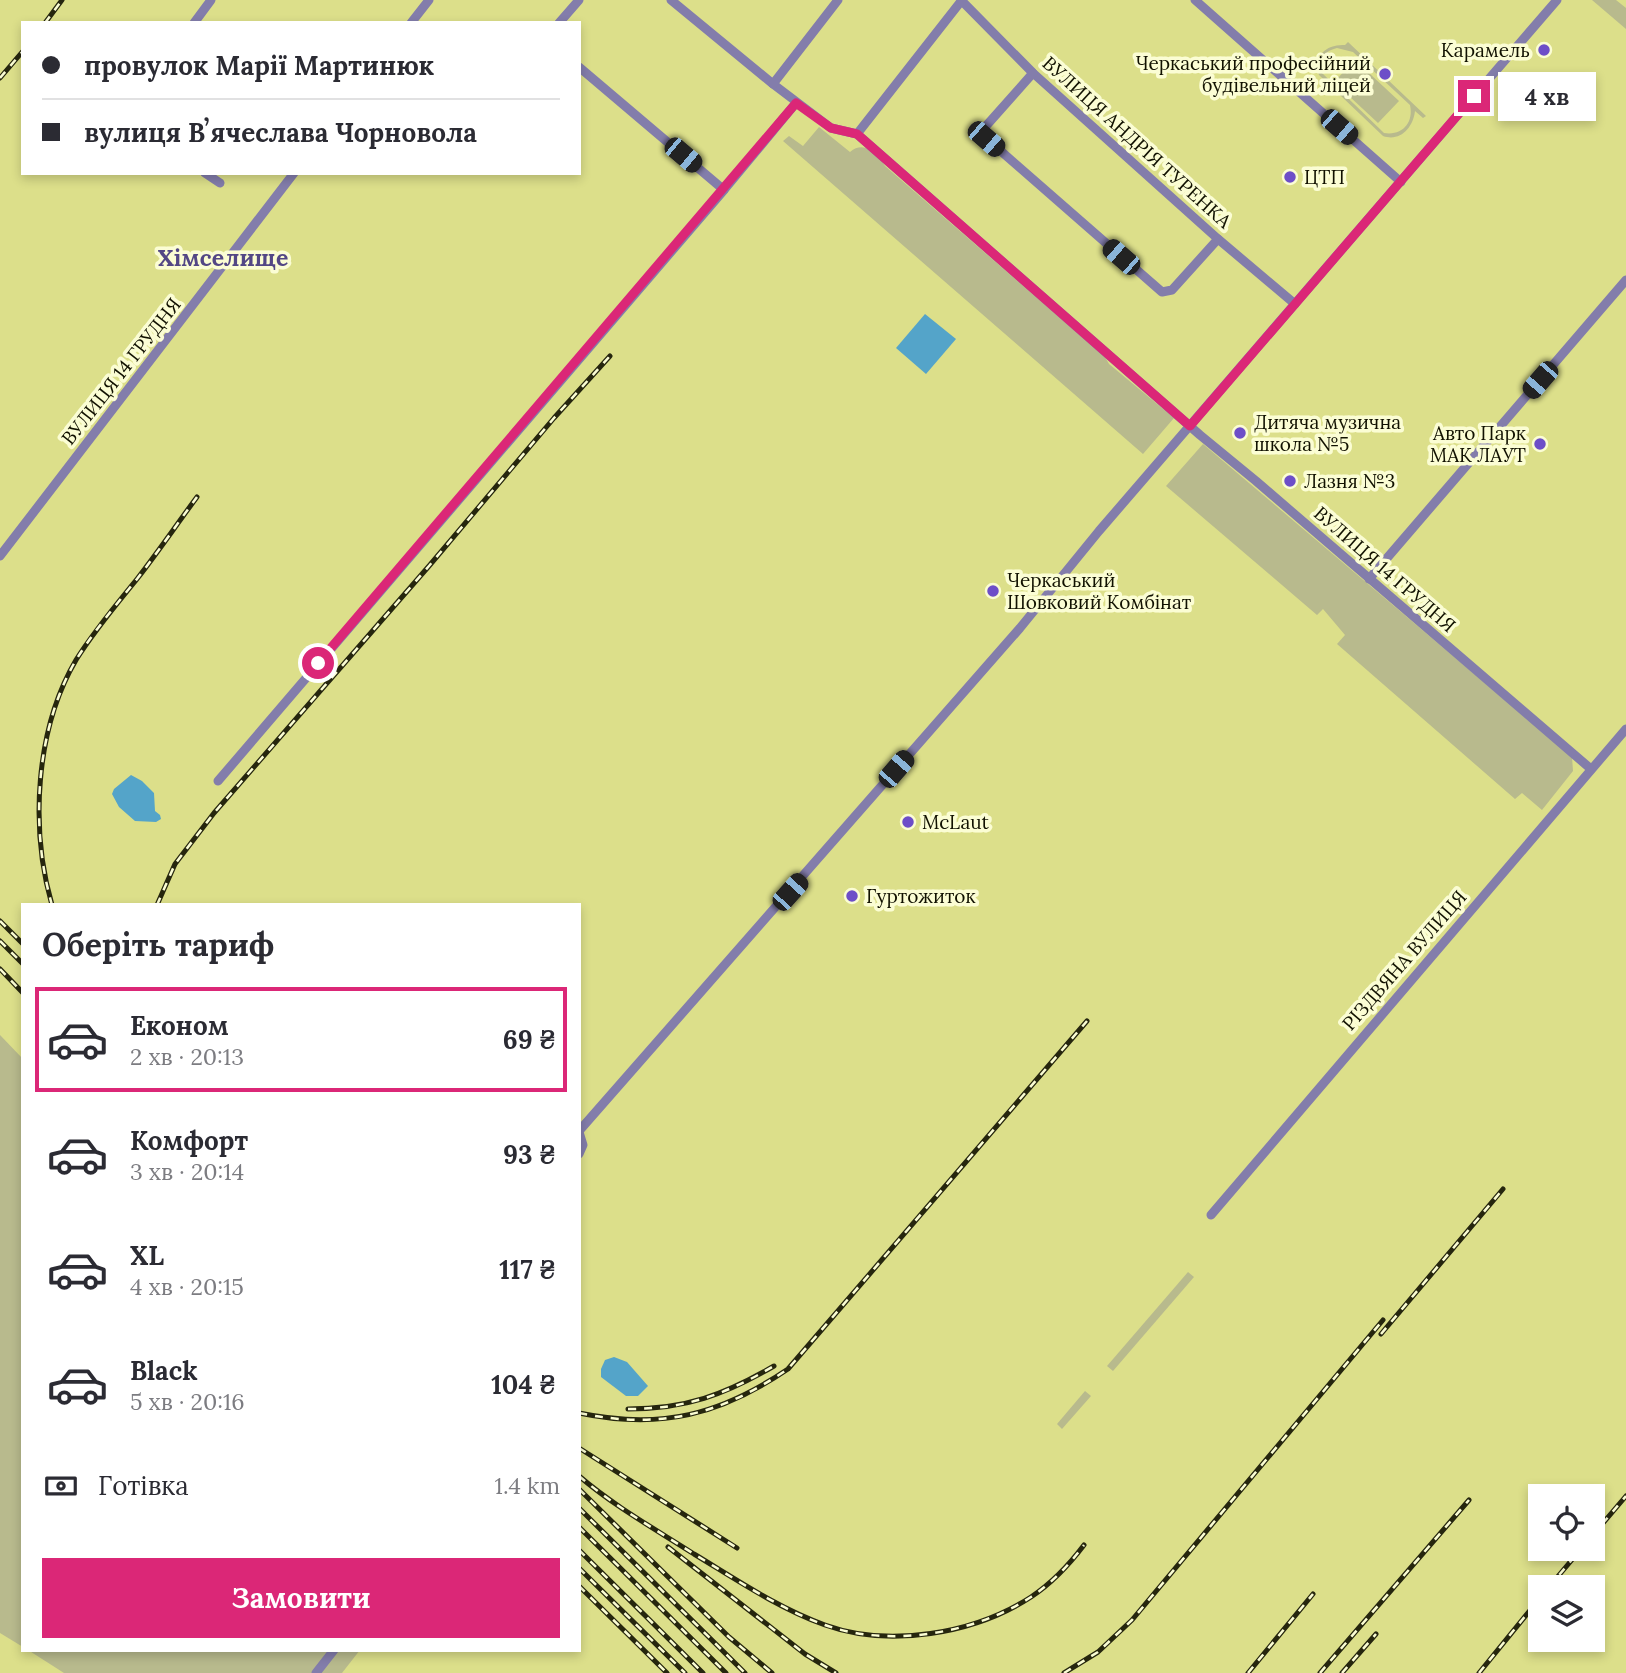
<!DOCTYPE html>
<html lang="uk">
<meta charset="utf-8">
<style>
:root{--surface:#fff;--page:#f7f7f7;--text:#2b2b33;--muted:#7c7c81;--line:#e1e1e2;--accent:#db2777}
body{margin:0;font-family:Lora,serif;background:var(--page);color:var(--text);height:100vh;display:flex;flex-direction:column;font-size:26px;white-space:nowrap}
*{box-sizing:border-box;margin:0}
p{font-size:23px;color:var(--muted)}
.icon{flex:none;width:38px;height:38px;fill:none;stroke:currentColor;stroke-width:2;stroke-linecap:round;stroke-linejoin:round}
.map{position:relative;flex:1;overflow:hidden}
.side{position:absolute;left:21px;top:903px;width:560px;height:749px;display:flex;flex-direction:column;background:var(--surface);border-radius:0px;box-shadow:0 4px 10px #0003}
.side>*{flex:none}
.top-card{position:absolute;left:21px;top:21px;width:560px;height:154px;border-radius:0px;box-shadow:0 4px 10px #0003;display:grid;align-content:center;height:154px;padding:0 21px;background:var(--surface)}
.tools{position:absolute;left:1528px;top:1484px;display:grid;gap:14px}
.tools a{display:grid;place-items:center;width:77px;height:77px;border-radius:0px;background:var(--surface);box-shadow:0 4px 10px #0003;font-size:35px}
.end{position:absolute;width:32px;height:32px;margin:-16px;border:9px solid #db2777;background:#fff;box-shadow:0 0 0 4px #fff}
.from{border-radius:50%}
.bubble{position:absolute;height:49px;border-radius:0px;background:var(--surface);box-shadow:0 4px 10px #0003;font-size:23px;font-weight:700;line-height:49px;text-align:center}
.car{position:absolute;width:21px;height:42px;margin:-21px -10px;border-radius:9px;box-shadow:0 0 5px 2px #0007;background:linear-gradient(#222 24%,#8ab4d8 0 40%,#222 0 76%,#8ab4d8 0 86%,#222 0)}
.top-card b{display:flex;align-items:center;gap:24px;height:66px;font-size:26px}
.top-card b+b{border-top:2px solid var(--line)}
.top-card i{width:18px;height:18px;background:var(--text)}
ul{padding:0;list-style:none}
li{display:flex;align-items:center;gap:21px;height:105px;margin:0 14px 10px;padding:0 7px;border:4px solid transparent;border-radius:0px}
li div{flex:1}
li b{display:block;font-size:26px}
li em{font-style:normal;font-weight:700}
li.active{border-color:var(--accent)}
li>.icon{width:63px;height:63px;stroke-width:1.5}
h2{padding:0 21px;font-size:32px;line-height:84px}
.pay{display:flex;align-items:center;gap:18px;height:77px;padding:0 21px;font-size:26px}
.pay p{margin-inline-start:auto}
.cta{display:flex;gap:14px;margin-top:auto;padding:14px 21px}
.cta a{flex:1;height:80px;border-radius:0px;background:var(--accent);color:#fff;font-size:28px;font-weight:700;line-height:80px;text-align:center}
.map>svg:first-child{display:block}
.green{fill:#b8ba8d;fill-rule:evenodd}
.water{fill:#54a4c9}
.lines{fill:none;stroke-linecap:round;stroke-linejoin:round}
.street{stroke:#837dab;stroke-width:9}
.rail-casing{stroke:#26260e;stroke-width:5}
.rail{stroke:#fbfdd4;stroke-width:2.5;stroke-dasharray:8;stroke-linecap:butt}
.route{stroke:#db2777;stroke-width:9}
.poi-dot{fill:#6d4ec8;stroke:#fbfdd4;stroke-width:2.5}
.labels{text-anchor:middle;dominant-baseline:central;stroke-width:7;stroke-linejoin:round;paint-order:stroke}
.poi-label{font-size:19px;fill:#110;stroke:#fbfdd4;text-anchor:start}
.street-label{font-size:19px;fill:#110;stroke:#fbfdd4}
.quarter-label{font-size:23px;font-weight:bold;fill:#534785;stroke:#fbfdd4}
</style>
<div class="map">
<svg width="1626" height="1673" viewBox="0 0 1626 1673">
<rect width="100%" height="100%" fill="#dcdf8a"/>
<g class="green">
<polygon points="1592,0 1616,0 1626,8 1626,29"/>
<path d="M 1348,42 L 1426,116 L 1423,118 L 1415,111 C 1413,128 1400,142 1383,136 L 1319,75 C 1313,55 1327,44 1345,45 ZM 1337,48 L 1353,52 L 1410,105 C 1414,123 1402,136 1384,133 L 1322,73 C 1318,60 1324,51 1337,48 Z"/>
<polygon points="1355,60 1399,101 1378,123 1334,82"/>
<path d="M 819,127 L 850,152 C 864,140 877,153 885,166 L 1105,357 L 1109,364 L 1174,418 L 1143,454 L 783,141 L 789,136 L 803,146 Z"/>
<polygon points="1203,444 1572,757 1573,771 1542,810 1522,793 1515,799 1337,644 1345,635 1323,609 1317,615 1166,486"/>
<polygon points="0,1035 23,1059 23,1647 0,1633"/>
<polygon points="1188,1272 1194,1277 1113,1371 1107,1366"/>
<polygon points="1085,1391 1091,1396 1062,1429 1057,1424"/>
<polygon points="28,1650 360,1650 342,1673 64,1673"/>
</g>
<g class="water">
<polygon points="925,314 956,339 926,374 896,348"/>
<polygon points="131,775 142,781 154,793 155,811 160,815 161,819 156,822 135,821 119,807 112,794 114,789"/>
<polygon points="614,1357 627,1362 648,1386 638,1396 626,1396 601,1377 601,1369 605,1360"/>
</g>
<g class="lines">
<g class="street">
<polyline points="671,0 773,84 831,128 857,134 1200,435 1256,481 1591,769"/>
<polyline points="961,0 1033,73 1218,239 1295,304"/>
<polyline points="1195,0 1401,182"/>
<polyline points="194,23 211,0"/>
<polyline points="411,23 429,0"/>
<polyline points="559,23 579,0"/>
<polyline points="1033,73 986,126 984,131 987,139 1162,292 1172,290 1218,239"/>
<polyline points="773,84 838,0"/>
<polyline points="857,134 962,0"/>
<polyline points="205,173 220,183"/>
<polyline points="724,190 796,103"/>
<polyline points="0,556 294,173"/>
<polyline points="1369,579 1626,280"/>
<polyline points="218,781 724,190 579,67"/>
<polyline points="579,1131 1020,628 1099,531 1557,0"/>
<polyline points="579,1132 583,1145 579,1154"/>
<polyline points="1211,1215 1626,729"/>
<polyline points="316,1673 334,1650"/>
</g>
<g class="rail-casing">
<g id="rail">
<polyline points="45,23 62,0"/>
<polyline points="0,78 23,51"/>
<path d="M 52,905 C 30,829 35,730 76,660 C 94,631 116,605 137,579 C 158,552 177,524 197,497"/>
<polyline points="157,905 175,864 214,813 429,566 554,418 610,356"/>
<polyline points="0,921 23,944"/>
<polyline points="0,941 23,964"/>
<polyline points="0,969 23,993"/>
<polyline points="1381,1334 1503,1189"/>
<path d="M 628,1409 C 686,1409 724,1395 774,1366"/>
<path d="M 579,1413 C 661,1430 720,1415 788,1369 L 1087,1021"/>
<polyline points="579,1448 737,1548"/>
<path d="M 579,1476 C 614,1506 655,1529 694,1554 C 737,1580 778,1608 825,1625 C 889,1648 974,1634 1031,1597 C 1052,1583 1069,1565 1084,1545"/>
<polyline points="579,1489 729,1637 772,1673"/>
<polyline points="579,1508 745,1673"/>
<polyline points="579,1527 726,1673"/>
<polyline points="1592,1536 1626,1496"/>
<polyline points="668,1547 805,1654 836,1673"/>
<polyline points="579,1550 703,1673"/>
<polyline points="579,1568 685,1673"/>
<polyline points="579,1586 667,1673"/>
<polyline points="1549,1587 1581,1549"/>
<polyline points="1064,1673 1098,1652 1132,1620 1383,1320"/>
<polyline points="1248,1673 1313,1594"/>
<polyline points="1320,1673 1469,1500"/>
<polyline points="1342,1673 1376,1634"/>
<polyline points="1479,1673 1540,1598"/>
</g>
</g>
<use href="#rail" class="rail"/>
</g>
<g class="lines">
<polyline class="route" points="318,663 796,103 831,128 857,134 1190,426 1474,96"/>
</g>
<g class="poi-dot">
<circle cx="1544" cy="50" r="7"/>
<circle cx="1385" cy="74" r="7"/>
<circle cx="1290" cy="177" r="7"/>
<circle cx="1240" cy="433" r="7"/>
<circle cx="1540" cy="444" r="7"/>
<circle cx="1290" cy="481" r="7"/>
<circle cx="993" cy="591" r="7"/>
<circle cx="908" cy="822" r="7"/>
<circle cx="852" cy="896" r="7"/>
</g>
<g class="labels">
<g class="poi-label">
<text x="1530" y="50" text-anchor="end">Карамель</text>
<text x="1371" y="63" text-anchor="end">Черкаський професійний<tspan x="1371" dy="22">будівельний ліцей</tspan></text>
<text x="1304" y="177">ЦТП</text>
<text x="1254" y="422">Дитяча музична<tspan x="1254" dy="22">школа №5</tspan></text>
<text x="1526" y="433" text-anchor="end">Авто Парк<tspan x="1526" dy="22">МАК ЛАУТ</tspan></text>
<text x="1304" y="481">Лазня №3</text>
<text x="1007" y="580">Черкаський<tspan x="1007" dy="22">Шовковий Комбінат</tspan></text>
<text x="922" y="822">McLaut</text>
<text x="866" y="896">Гуртожиток</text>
</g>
<g class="street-label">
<text transform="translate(1137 142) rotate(42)">ВУЛИЦЯ АНДРІЯ ТУРЕНКА</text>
<text transform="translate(121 371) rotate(-52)">ВУЛИЦЯ 14 ГРУДНЯ</text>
<text transform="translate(1385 569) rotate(41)">ВУЛИЦЯ 14 ГРУДНЯ</text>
<text transform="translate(1404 960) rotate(-49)">РІЗДВЯНА ВУЛИЦЯ</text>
</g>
<g class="quarter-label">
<text x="223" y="257">Хімселище</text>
</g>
</g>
</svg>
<div class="tools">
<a><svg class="icon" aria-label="locate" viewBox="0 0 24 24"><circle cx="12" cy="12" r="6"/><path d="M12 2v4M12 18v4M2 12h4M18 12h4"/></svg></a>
<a><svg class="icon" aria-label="layers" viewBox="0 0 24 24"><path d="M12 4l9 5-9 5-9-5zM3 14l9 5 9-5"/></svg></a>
</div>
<i class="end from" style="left:318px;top:663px"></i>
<i class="end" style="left:1474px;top:96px"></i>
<div class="bubble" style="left:1498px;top:72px;width:98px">4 хв</div>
<i class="car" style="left:1339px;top:127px;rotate:131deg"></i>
<i class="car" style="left:986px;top:139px;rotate:131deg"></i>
<i class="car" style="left:683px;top:155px;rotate:130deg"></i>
<i class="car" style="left:1121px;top:257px;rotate:311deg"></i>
<i class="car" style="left:1540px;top:380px;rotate:221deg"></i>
<i class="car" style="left:896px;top:769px;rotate:41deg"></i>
<i class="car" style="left:790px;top:892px;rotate:42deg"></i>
<div class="top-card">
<b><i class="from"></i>провулок Марії Мартинюк</b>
<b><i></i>вулиця Вʼячеслава Чорновола</b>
</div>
<section class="side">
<h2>Оберіть тариф</h2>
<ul>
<li class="active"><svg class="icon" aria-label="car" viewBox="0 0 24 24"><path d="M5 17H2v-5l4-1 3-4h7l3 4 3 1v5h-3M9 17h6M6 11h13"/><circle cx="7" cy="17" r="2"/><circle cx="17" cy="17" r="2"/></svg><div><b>Економ</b><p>2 хв · 20:13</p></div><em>69 ₴</em></li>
<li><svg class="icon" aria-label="car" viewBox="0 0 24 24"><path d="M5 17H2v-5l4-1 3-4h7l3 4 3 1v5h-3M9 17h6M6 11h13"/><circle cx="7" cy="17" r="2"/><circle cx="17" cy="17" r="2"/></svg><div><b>Комфорт</b><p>3 хв · 20:14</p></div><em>93 ₴</em></li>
<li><svg class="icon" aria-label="car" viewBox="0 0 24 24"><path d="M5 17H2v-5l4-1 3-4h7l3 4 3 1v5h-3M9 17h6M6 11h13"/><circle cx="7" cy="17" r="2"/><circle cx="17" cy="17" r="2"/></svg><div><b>XL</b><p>4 хв · 20:15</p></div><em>117 ₴</em></li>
<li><svg class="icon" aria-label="car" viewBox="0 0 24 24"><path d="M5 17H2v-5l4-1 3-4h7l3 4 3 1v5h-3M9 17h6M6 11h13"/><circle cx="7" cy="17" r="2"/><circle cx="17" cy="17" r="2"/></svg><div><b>Black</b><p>5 хв · 20:16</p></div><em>104 ₴</em></li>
</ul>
<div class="pay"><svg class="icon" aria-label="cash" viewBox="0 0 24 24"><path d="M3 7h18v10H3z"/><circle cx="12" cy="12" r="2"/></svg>Готівка<p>1.4 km</p></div>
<div class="cta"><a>Замовити</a></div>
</section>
</div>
